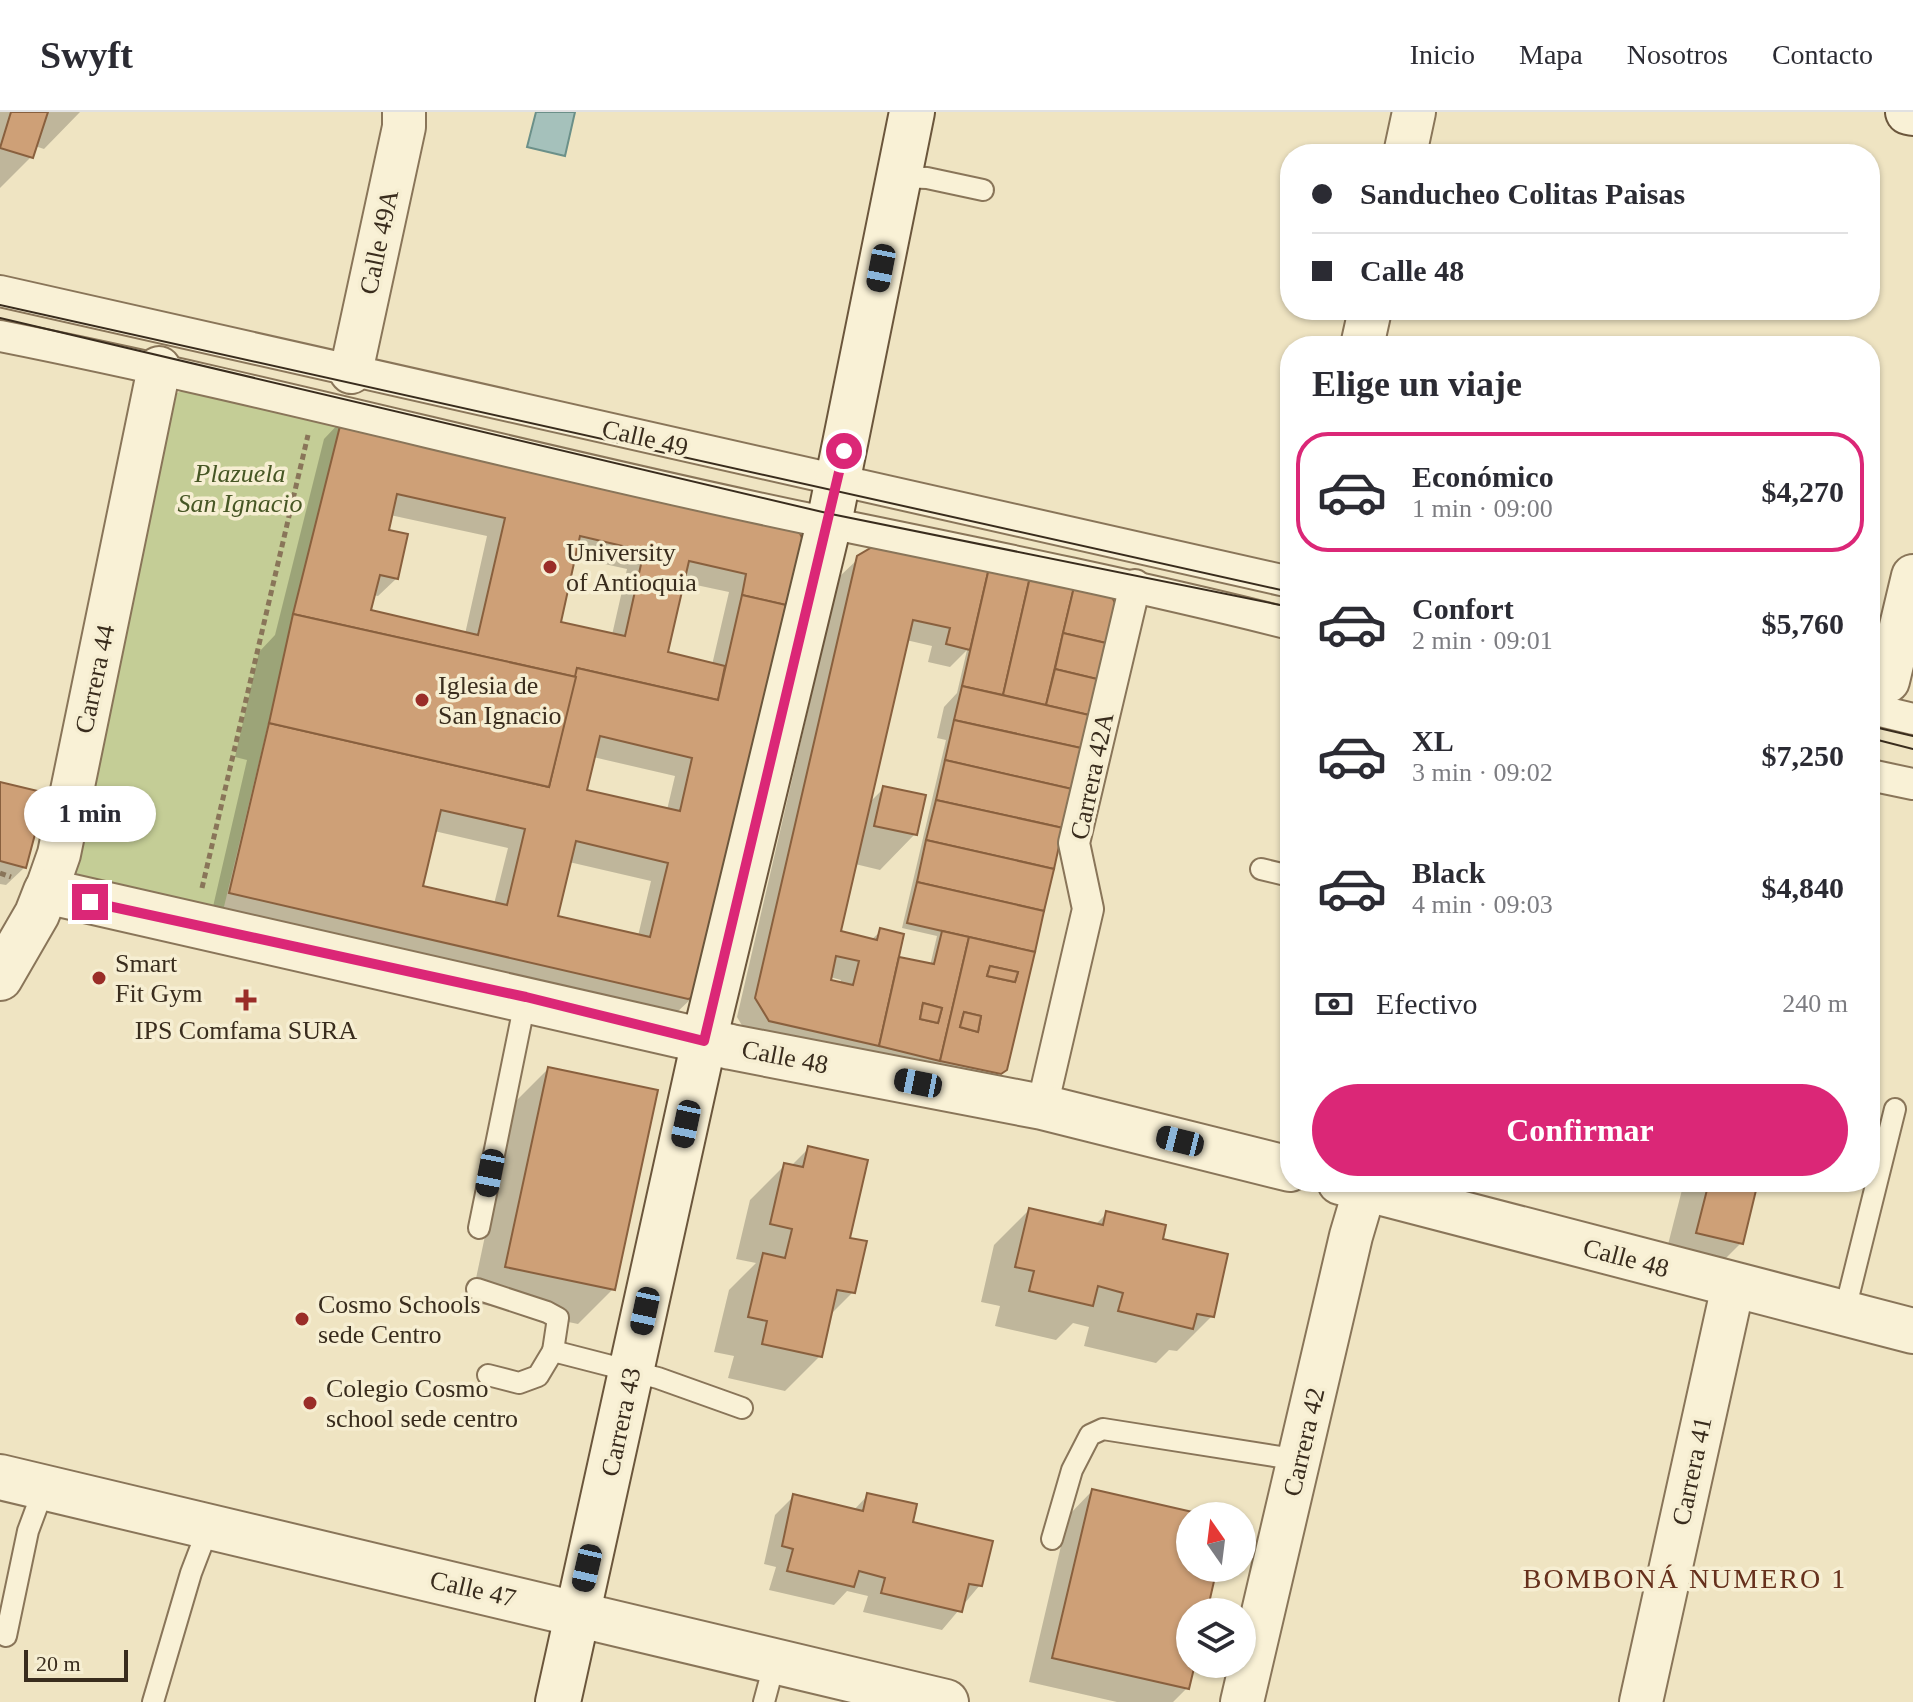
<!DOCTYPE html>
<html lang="es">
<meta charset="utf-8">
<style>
:root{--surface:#fff;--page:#f2f2f3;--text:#2b2b33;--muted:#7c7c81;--line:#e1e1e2;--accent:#db2777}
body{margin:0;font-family:Georgia,serif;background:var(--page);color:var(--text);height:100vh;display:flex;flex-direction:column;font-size:30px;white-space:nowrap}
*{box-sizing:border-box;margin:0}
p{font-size:26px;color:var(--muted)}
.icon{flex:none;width:44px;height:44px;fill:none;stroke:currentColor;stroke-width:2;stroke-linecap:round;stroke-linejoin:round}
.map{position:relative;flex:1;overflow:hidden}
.details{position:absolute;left:1280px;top:224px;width:600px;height:856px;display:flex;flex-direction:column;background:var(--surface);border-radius:32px;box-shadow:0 2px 6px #0004}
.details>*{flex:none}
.hud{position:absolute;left:1280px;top:32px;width:600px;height:176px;border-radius:32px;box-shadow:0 2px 6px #0004;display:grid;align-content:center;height:176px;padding:0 32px;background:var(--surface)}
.needle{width:52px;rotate:346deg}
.tools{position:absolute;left:1176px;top:1390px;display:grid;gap:16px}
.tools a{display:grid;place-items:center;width:80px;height:80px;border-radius:50%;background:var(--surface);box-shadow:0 2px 6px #0004;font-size:40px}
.scale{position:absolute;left:24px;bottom:20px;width:104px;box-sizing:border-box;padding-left:8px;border:4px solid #392c1d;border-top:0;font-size:22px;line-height:28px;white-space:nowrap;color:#392c1d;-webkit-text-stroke:6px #f6eed2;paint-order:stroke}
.end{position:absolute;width:36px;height:36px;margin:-18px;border:10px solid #db2777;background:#fff;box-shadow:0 0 0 4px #fff}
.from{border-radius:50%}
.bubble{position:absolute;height:56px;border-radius:28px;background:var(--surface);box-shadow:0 2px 6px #0004;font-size:26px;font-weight:700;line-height:56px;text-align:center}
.car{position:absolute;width:24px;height:48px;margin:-24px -12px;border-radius:10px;box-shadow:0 0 6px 2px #0007;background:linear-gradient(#222 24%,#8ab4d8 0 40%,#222 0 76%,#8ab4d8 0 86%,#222 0)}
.hud b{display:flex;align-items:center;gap:28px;height:76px;font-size:30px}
.hud b+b{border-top:2px solid var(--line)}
.hud i{width:20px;height:20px;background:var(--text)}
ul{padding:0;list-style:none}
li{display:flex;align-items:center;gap:24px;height:120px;margin:0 16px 12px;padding:0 16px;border:4px solid transparent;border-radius:32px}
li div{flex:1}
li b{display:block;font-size:30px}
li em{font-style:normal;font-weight:700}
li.active{border-color:var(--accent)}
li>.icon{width:72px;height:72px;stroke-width:1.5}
h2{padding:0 32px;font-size:36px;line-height:96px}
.pay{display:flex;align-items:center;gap:20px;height:88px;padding:0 32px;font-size:30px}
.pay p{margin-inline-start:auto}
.action{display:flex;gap:16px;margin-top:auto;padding:16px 32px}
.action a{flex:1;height:92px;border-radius:48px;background:var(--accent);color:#fff;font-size:32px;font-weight:700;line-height:92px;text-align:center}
header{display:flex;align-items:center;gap:48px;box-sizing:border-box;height:112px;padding:0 40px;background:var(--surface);border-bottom:2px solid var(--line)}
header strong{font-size:38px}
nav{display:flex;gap:44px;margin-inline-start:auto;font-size:28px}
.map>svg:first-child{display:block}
.green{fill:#c4cd96}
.water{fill:#a5c1bb;stroke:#6b9089;stroke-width:2}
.shadow{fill:#0003;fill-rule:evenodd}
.building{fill:#cea077;stroke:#89603e;stroke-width:2;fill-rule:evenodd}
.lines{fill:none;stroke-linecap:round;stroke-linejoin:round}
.service-casing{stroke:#897559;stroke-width:24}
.pedestrian-casing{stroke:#897559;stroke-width:34}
.minor-casing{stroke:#897559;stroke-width:46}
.tertiary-casing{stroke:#897559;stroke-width:48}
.secondary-casing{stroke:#6b563c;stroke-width:48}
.path{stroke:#897559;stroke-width:5;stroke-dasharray:6 4;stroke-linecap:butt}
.service{stroke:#f9f1d6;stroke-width:20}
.pedestrian{stroke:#f9f1d6;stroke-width:30}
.minor{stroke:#f9f1d6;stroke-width:42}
.tertiary{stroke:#f9f1d6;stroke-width:44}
.secondary{stroke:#f9f1d6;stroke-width:44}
.tram{stroke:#392c1d;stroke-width:2}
.route{stroke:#db2777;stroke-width:10}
.poi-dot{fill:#9a2d28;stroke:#f6eed2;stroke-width:3}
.labels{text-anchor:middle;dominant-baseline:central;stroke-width:7;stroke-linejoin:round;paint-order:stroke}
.street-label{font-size:26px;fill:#392c1d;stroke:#f6eed2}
.park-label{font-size:26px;font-style:italic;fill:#465624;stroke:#f6eed2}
.poi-label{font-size:26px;fill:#392c1d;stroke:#f6eed2;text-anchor:start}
.neighbourhood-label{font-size:28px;letter-spacing:2px;fill:#66301c;stroke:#f6eed2}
</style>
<header>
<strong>Swyft</strong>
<nav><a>Inicio</a><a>Mapa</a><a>Nosotros</a><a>Contacto</a></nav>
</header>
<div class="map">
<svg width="1913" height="1590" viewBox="0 0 1913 1590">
<rect width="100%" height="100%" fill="#efe4c2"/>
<polygon class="green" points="184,278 342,306 222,803 81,770 71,751 177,281"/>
<polygon class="water" points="536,0 575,0 565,44 527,35"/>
<g class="shadow">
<polygon points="0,0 80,0 44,37 35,34 31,45 0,76"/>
<path d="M 342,308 L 792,410 L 694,884 L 674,903 L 212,799 L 247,648 L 235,645 L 259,540 L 275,523 L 324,327 ZM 390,403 L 487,424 L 465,522 L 369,500 L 373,483 L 378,484 L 397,466 L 387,419 ZM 573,445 L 627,457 L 612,523 L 558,512 ZM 682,470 L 729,480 L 712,553 L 665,542 ZM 593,645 L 675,664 L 667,698 L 585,679 ZM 434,719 L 508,736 L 494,792 L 421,776 ZM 569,750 L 651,769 L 638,824 L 556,806 Z"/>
<path d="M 880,433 L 1110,485 L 1113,491 L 1005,957 L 994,966 L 871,939 L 858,952 L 750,927 L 737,905 L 839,465 L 859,446 ZM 906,528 L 932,534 L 928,550 L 950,555 L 967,538 L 957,581 L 944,595 L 937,626 L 946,628 L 902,816 L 937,824 L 930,854 L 900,847 L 896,852 L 881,819 L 871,828 L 839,820 L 855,752 L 880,758 L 915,722 L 884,676 L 869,691 ZM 830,865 L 841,868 L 840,872 L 829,870 Z"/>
<polygon points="0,672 25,755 6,773 0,772"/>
<polygon points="548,957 613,1177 578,1212 471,1190 513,992"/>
<polygon points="809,1036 847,1127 853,1180 829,1204 820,1244 785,1279 728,1266 734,1244 714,1240 729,1178 756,1151 736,1147 750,1088 785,1053 790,1055"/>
<polygon points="1684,1070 1756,1070 1741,1131 1706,1166 1662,1156"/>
<polygon points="1029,1098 1095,1113 1107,1101 1161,1128 1212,1204 1177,1239 1169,1238 1156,1251 1084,1234 1089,1215 1073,1211 1056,1228 995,1214 1000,1194 981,1190 994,1133"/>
<polygon points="1092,1379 1201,1404 1190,1404 1190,1456 1215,1456 1205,1500 1190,1500 1190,1552 1193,1552 1187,1576 1173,1590 1117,1590 1029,1570 1068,1404"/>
<polygon points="868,1383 911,1411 980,1473 942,1518 863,1500 868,1484 847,1479 834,1493 769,1478 776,1455 764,1452 775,1403 794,1384 853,1399"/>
</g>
<g class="building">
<polygon points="11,0 48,0 33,46 0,36"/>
<path d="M 342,306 L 794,408 L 803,428 L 786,493 L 742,483 L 746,462 L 689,449 L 668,540 L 725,554 L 718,588 L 577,556 L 576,565 L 293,502 ZM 397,382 L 505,406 L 478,523 L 371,498 L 380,463 L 398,467 L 408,422 L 389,418 ZM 580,424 L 644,439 L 625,524 L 561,510 Z"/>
<path d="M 879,431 L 989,456 L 970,538 L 946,532 L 950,516 L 913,508 L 841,819 L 877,828 L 880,816 L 904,822 L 879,934 L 769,909 L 755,886 L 857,444 ZM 836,844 L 859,849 L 853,873 L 831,868 Z"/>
<polygon points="989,456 1030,465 1003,583 962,574"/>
<polygon points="1030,465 1074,475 1046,593 1003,583"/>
<polygon points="1074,475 1111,483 1115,491 1106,531 1063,521"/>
<path d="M 742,483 L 786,493 L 695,885 L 688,887 L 229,781 L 269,611 L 549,675 L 577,556 L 718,588 ZM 600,624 L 692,646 L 680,699 L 587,678 ZM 441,698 L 525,717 L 507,793 L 423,774 ZM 576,729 L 668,751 L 650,825 L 558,804 Z"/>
<polygon points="293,502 576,565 549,675 269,611"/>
<polygon points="1063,521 1106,531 1097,567 1055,557"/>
<polygon points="1055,557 1097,567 1089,603 1046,593"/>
<polygon points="962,574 1089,603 1081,636 954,608"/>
<polygon points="954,608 1081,636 1072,677 945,648"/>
<polygon points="945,648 1072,677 1063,716 936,688"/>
<polygon points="0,670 46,681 26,756 0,749"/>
<polygon points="883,674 926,683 917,723 874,714"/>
<polygon points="936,688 1063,716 1054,757 926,728"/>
<polygon points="926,728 1054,757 1044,799 917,770"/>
<polygon points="917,770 1044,799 1035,840 907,811"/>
<path d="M 942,819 L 969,825 L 940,949 L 879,934 L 899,845 L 934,852 ZM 923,891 L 942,896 L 938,911 L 920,907 Z"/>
<path d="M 969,825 L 1035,840 L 1007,958 L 1001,962 L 940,949 ZM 990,854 L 1018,860 L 1015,870 L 987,864 ZM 964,900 L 981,904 L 978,920 L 960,915 Z"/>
<polygon points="990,854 1018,860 1015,870 987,864"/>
<polygon points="923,891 942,896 938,911 920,907"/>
<polygon points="964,900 981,904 978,920 960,915"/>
<polygon points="548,955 658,978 615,1178 505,1155"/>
<polygon points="808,1034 868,1048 850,1126 867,1129 855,1181 837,1178 822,1245 762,1232 767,1209 748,1205 763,1141 785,1146 792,1117 770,1112 784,1051 803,1055"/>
<polygon points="1709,1070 1758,1070 1743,1132 1696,1121"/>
<polygon points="1029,1096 1103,1113 1106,1099 1166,1113 1163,1127 1228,1142 1214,1205 1197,1202 1193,1217 1118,1199 1123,1181 1098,1174 1093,1194 1029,1179 1034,1159 1015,1155"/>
<polygon points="1092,1377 1210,1404 1190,1404 1190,1456 1217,1456 1207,1500 1190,1500 1190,1552 1195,1552 1189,1577 1052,1546"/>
<polygon points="867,1381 917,1392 913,1410 993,1429 982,1474 969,1472 962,1500 881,1481 885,1466 859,1459 854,1475 787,1459 793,1437 782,1434 793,1382 863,1399"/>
</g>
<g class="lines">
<g class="service-casing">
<g id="service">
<polyline points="899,65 927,66 983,78"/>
<polyline points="1261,757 1290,764"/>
<polyline points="479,1116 526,885"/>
<polyline points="477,1177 547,1200 558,1206 553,1239"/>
<polyline points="1844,1202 1895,997"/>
<polyline points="488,1263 519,1271 538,1264 553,1239 658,1266 742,1296"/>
<polyline points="1052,1427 1072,1358 1090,1323 1103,1317 1300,1348"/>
<polyline points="6,1524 28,1419 44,1376"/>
<polyline points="153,1590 191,1461 209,1414"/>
<polyline points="764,1590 775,1549"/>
</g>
</g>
<g class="pedestrian-casing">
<g id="pedestrian">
<polyline points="0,179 1290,470"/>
<path d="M 0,224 C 272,278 539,351 810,407 C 971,440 1131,472 1290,512"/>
<polyline points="1880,599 1913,607"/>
<polyline points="1870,663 1913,672"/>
<polyline points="1042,995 1088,797 1074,731 1135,473"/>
</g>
</g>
<g class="minor-casing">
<g id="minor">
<polyline points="1405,42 1414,0"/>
<polyline points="1362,234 1370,198"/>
<polyline points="351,260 404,15 404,0"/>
<polyline points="1888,569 1913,464"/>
<polyline points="46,779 59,742 159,256"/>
<polyline points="1242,1590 1351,1124 1367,1070"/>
<polyline points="1641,1590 1733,1174"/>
</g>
</g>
<g class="tertiary-casing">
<g id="tertiary">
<polyline points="0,866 37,802 46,779 731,935 1042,995 1290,1057"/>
<polyline points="1340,1070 1913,1219"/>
<polyline points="0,1365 946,1590"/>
</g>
</g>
<g class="secondary-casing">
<g id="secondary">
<polyline points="1908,0 1913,1"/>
<polyline points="558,1590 704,929 829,411 912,0"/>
</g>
</g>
<g class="path">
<polyline points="0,761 11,765"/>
<polyline points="202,776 308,323"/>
</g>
<use href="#service" class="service"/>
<use href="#pedestrian" class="pedestrian"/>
<use href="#minor" class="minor"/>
<use href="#tertiary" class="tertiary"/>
<use href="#secondary" class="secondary"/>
<g class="tram">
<polyline points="0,193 1290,480"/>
<polyline points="0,206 831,402 1290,495"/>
<polyline points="1870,614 1913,624"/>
<polyline points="1870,626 1913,637"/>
</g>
</g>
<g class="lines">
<polyline class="route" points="90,790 526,885 704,929 844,339"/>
</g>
<g class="poi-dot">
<circle cx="550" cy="455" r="8"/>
<circle cx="422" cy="588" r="8"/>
<circle cx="99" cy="866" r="8"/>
<path d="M242 876h8v8h8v8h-8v8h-8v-8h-8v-8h8z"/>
<circle cx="302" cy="1207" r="8"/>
<circle cx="310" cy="1291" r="8"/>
</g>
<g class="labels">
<g class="street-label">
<text transform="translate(379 130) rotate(-78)">Calle 49A</text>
<text transform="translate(645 326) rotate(13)">Calle 49</text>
<text transform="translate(95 567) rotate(-78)">Carrera 44</text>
<text transform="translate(1092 664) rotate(-78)">Carrera 42A</text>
<text transform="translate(785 945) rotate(11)">Calle 48</text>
<text transform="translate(1626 1146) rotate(15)">Calle 48</text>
<text transform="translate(621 1310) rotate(-78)">Carrera 43</text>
<text transform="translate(1304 1330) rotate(-77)">Carrera 42</text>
<text transform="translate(1692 1359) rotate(-78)">Carrera 41</text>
<text transform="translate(473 1477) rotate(13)">Calle 47</text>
</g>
<g class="park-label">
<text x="240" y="361">Plazuela<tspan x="240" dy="30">San Ignacio</tspan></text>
</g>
<g class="poi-label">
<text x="566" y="440">University<tspan x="566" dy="30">of Antioquia</tspan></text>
<text x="438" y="573">Iglesia de<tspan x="438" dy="30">San Ignacio</tspan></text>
<text x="115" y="851">Smart<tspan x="115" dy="30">Fit Gym</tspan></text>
<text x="246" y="918" text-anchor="middle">IPS Comfama SURA</text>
<text x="318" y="1192">Cosmo Schools<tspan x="318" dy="30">sede Centro</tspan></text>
<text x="326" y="1276">Colegio Cosmo<tspan x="326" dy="30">school sede centro</tspan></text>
</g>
<g class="neighbourhood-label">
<text x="1685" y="1466">BOMBONÁ NUMERO 1</text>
</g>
</g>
</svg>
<div class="tools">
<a><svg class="needle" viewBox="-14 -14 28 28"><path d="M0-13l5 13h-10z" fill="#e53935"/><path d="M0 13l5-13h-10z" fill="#7c7c81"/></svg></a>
<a><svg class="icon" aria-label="layers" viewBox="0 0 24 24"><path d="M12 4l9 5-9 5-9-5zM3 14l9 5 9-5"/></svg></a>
</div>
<div class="scale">20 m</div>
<i class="end from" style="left:844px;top:339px"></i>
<i class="end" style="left:90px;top:790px"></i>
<div class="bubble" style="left:24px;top:674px;width:132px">1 min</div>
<i class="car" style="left:881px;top:156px;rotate:191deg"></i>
<i class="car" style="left:918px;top:971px;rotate:281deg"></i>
<i class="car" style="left:686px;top:1012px;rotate:192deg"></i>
<i class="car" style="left:1180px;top:1029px;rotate:284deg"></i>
<i class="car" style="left:490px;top:1061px;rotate:191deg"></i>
<i class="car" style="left:645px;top:1199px;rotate:192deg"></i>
<i class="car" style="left:587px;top:1456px;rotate:193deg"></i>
<div class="hud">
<b><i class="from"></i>Sanducheo Colitas Paisas</b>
<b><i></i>Calle 48</b>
</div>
<section class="details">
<h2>Elige un viaje</h2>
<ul>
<li class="active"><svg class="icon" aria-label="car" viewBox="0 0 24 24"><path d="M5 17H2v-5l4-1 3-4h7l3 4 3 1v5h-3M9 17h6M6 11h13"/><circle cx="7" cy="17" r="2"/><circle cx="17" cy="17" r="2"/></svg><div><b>Económico</b><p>1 min · 09:00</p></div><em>$4,270</em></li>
<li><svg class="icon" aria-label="car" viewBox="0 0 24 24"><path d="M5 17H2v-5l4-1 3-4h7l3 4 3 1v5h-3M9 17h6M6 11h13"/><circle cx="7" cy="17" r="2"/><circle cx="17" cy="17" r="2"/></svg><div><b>Confort</b><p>2 min · 09:01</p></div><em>$5,760</em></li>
<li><svg class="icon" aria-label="car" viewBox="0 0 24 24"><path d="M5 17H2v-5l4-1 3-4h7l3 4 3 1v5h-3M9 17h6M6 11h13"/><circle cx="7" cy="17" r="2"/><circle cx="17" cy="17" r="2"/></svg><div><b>XL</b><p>3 min · 09:02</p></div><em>$7,250</em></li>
<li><svg class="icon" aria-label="car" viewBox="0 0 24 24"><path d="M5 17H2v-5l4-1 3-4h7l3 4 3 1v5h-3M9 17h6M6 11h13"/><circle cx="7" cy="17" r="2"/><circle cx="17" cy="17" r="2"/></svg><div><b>Black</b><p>4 min · 09:03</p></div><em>$4,840</em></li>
</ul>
<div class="pay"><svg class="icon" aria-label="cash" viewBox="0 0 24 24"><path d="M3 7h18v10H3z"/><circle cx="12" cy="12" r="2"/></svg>Efectivo<p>240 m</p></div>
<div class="action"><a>Confirmar</a></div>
</section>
</div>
